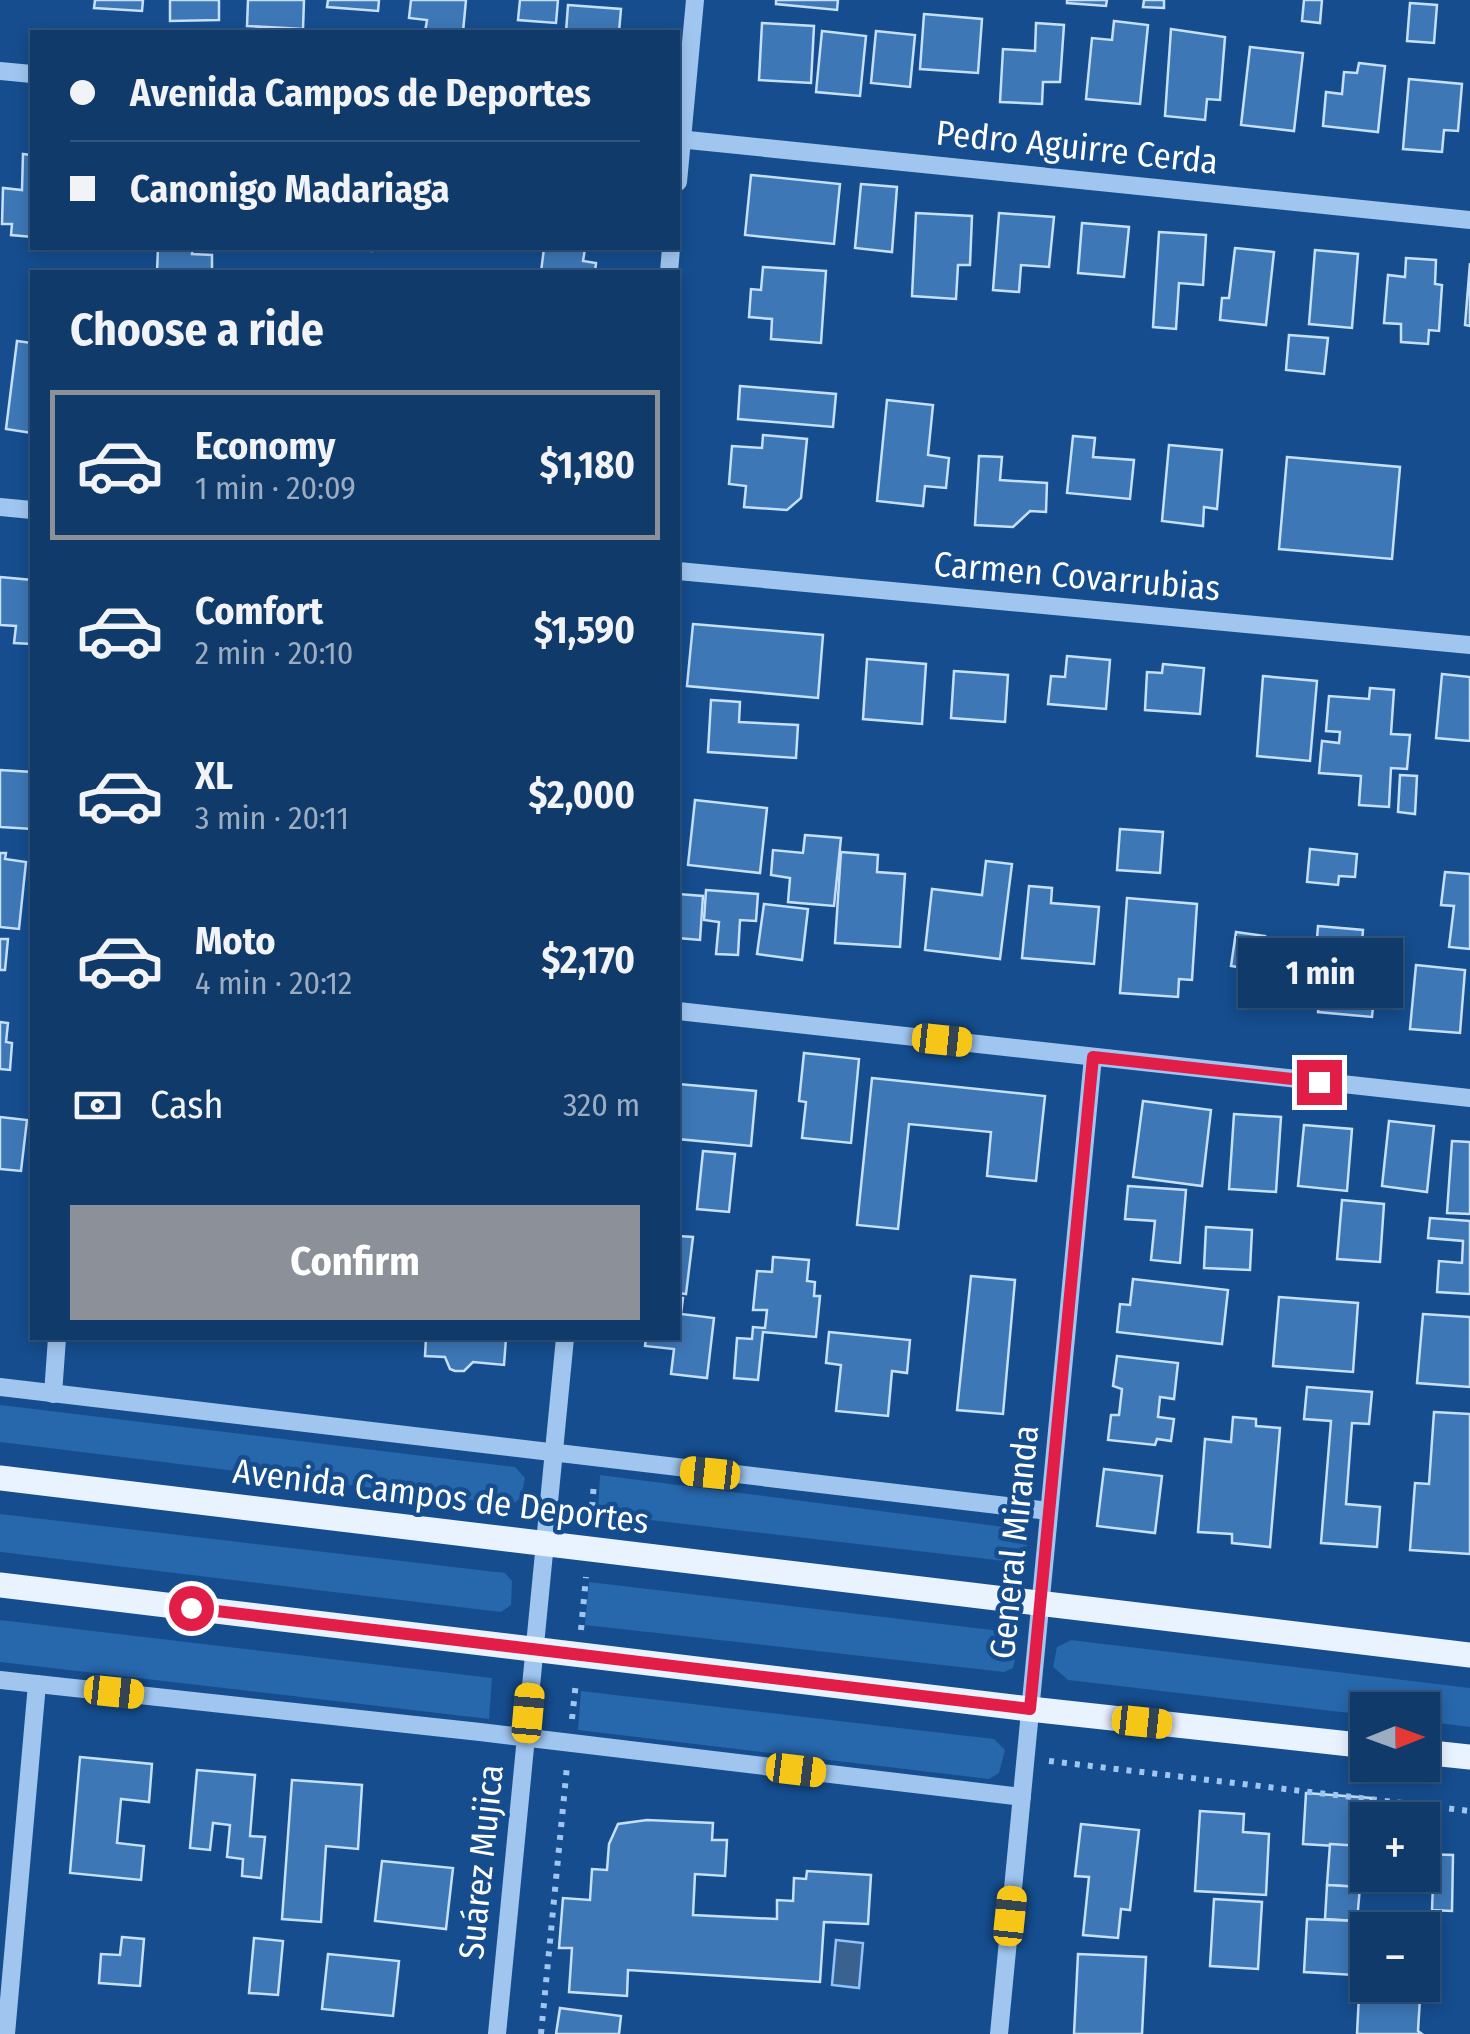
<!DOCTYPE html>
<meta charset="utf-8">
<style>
:root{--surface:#103a6a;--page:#1e4572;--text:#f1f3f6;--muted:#9cadc1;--line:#30547e;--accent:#8c9099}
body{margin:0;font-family:"Fira Sans Condensed",sans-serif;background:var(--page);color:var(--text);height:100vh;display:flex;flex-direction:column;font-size:38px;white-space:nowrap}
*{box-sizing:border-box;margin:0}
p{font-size:32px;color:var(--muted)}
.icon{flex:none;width:55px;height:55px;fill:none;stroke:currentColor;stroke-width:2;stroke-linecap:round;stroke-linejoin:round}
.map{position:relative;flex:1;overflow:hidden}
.sheet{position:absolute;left:30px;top:270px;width:650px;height:1070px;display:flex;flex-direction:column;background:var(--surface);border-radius:0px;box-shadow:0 5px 15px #0003,0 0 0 2px var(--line)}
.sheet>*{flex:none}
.hud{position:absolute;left:30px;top:30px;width:650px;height:220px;border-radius:0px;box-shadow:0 5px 15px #0003,0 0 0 2px var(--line);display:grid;align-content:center;height:220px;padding:0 40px;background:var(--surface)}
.needle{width:65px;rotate:89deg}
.buttons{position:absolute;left:1350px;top:1692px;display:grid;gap:20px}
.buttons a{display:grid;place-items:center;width:90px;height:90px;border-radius:0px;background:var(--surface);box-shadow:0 5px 15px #0003,0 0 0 2px var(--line);font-size:50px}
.end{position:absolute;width:45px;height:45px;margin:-22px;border:12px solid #e11d48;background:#fff;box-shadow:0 0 0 5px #fff}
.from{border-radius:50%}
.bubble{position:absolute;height:70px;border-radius:0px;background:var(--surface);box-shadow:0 5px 15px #0003,0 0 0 2px var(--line);font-size:32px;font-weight:700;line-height:70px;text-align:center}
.car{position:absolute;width:30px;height:60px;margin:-30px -15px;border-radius:12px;box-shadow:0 0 8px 2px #0007;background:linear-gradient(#f5c518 24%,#345 0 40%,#f5c518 0 76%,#345 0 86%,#f5c518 0)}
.hud b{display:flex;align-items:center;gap:35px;height:95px;font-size:38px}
.hud b+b{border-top:2px solid var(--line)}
.hud i{width:25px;height:25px;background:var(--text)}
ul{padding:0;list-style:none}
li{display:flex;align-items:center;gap:30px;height:150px;margin:0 20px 15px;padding:0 20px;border:5px solid transparent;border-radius:0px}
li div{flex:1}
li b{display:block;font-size:38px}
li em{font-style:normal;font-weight:700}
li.on{border-color:var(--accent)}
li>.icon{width:90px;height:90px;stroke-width:1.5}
h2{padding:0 40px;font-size:45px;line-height:120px}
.pay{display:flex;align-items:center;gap:25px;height:110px;padding:0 40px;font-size:38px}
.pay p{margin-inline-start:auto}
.cta{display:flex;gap:20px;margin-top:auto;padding:20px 40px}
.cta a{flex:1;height:115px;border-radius:0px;background:var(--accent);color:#fff;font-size:40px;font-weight:700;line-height:115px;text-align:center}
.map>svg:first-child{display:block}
.green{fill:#2767ac}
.water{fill:#396291;stroke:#92c1f3;stroke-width:2.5}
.building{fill:#3d77b6;stroke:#c6e0fb;stroke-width:2.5}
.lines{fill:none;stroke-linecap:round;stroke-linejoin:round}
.path{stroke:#a0c6f0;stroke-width:6;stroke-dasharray:5 8;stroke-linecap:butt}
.minor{stroke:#a0c6f0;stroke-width:18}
.major{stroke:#e9f2ff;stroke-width:25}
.route{stroke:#e11d48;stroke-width:12}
.labels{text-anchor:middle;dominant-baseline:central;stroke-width:9;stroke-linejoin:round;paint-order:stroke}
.street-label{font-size:35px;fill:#fff;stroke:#154d8e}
</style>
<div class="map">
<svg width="1470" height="2034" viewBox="0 0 1470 2034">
<rect width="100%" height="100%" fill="#154d8e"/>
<g class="green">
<polygon points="0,1405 515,1467 525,1478 521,1498 511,1505 0,1442"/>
<polygon points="600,1475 1020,1529 1028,1541 1024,1557 1013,1562 598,1514"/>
<polygon points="0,1514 505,1573 512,1581 511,1605 501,1612 0,1552"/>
<polygon points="589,1582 1009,1632 1018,1644 1013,1668 1004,1672 585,1625"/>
<polygon points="0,1620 492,1678 489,1719 0,1662"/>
<polygon points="1071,1640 1470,1688 1470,1727 1423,1721 1422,1710 1368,1710 1367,1715 1068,1680 1053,1667 1057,1647"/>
<polygon points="581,1691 994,1739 1005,1750 999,1773 989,1779 578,1730"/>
</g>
<polygon class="water" points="836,1940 863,1943 859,1988 832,1985"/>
<g class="building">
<polygon points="95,0 143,0 142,11 94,8"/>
<polygon points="170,0 219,0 219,20 170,21"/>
<polygon points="248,0 304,0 303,29 247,26"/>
<polygon points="328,0 379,0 378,11 327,7"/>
<polygon points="411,0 466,0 463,32 425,32 427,20 409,18"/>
<polygon points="520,0 558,0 556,23 518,20"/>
<polygon points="776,0 838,0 837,10 776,4"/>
<polygon points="1067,0 1107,0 1106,6 1067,3"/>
<polygon points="1144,0 1164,0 1164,8 1143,7"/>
<polygon points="1304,0 1322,0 1320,23 1302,21"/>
<polygon points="1410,3 1437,5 1434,43 1407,41"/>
<polygon points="568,5 621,9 619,32 566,32"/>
<polygon points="924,14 982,19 978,73 920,69"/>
<polygon points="1114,21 1148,25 1140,104 1086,99 1092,38 1112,40"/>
<polygon points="762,23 814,26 811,83 759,80"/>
<polygon points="1036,23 1064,25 1060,82 1043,82 1042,104 1000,102 1003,49 1035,51"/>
<polygon points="1171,29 1225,37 1220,100 1207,99 1205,120 1165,116"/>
<polygon points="822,31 866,36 860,96 816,92"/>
<polygon points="876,31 915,35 910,87 871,83"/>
<polygon points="1250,47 1303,53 1294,131 1241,125"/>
<polygon points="1359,63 1385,66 1378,132 1323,126 1326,92 1342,94 1344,72 1357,73"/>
<polygon points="1409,79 1462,84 1458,131 1444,130 1442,152 1403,149"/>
<polygon points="23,154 32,155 32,237 11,235 12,224 2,224 3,188 22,190"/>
<polygon points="751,175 840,184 834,244 745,235"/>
<polygon points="861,184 897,187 892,252 855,248"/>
<polygon points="916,213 972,216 970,265 958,265 956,299 912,296"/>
<polygon points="999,213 1054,217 1049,267 1021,265 1019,292 993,290"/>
<polygon points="1082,223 1129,227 1124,277 1078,273"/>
<polygon points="1159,232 1206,235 1203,285 1179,283 1176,329 1153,327"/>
<polygon points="158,248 193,248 192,254 212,255 212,272 157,272"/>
<polygon points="317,248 373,248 372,251"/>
<polygon points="544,248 585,249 583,261 596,263 595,272 541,272"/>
<polygon points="1235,248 1274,252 1266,325 1220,320 1222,298 1229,298"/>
<polygon points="1315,250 1358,254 1352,328 1309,324"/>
<polygon points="1406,258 1436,260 1435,284 1442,285 1439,331 1429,330 1428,344 1401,342 1401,324 1384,323 1388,275 1405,277"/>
<polygon points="1470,263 1470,326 1465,325"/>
<polygon points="763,267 826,271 821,343 771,339 772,319 749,317 751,289 761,290"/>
<polygon points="1289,335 1328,338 1324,374 1286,370"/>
<polygon points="17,341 32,343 32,433 6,429"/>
<polygon points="740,386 836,394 833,427 738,419"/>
<polygon points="887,400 933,405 928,455 949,458 946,488 925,486 923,506 877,501"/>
<polygon points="763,435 807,439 801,498 787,510 744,507 746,486 729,484 732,446 762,448"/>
<polygon points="1073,436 1095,438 1093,457 1134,460 1130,499 1067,493"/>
<polygon points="1169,445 1222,450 1217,509 1204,507 1203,526 1162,521"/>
<polygon points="979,456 1002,457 1000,480 1047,483 1046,512 1030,511 1013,527 975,525"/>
<polygon points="1287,457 1400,467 1392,559 1279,549"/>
<polygon points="0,577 32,580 32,644 14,643 16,626 0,625"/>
<polygon points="693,624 823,635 818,698 687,686"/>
<polygon points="1067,656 1110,660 1106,709 1048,704 1051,676 1065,677"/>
<polygon points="867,659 926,664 922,724 863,719"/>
<polygon points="1163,664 1204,668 1200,714 1145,710 1147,672 1162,673"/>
<polygon points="954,671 1008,675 1005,722 951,718"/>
<polygon points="1442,674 1470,677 1470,741 1436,738"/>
<polygon points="1263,676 1317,681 1310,761 1257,756"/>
<polygon points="1370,688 1394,690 1391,734 1410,735 1407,769 1391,768 1389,807 1359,805 1361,776 1319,773 1322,741 1339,743 1340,732 1326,731 1329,696 1369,699"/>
<polygon points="711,700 740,702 739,722 798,725 796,758 708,752"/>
<polygon points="0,770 32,772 32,829 0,827"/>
<polygon points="1400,775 1417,776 1415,814 1398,812"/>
<polygon points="695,800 767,808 760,873 688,865"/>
<polygon points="1120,829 1163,832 1160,873 1117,870"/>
<polygon points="805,835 841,838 834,906 788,902 790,878 771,875 773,850 803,853"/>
<polygon points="1310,849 1357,854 1355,877 1339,876 1338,885 1307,882"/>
<polygon points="841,852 878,855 877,872 905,874 900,947 835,943"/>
<polygon points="0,853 6,853 5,859 26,862 19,929 0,927"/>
<polygon points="986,861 1012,864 1000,959 925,950 932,889 982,895"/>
<polygon points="1445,872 1470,874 1470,949 1449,947 1454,906 1441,905"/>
<polygon points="1029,886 1052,888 1051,903 1099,907 1094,964 1022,958"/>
<polygon points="706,890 758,894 756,921 740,920 738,955 716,954 719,922 704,920"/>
<polygon points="678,894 703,896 700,940 678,938"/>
<polygon points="1127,898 1197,904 1192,980 1179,979 1178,997 1120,993"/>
<polygon points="764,904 808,909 802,960 757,954"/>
<polygon points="1318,926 1363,930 1361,955 1371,956 1368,987 1375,987 1372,1017 1318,1012 1321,986 1313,986"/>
<polygon points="1236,932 1265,936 1264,944 1282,946 1275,998 1241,993 1244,968 1231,966"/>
<polygon points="0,939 8,939 5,970 0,970"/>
<polygon points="1416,965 1465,970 1460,1033 1410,1029"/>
<polygon points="0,1022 8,1023 6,1042 12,1043 10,1070 0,1069"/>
<polygon points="804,1053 859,1059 851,1143 802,1138 806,1102 799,1101"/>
<polygon points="872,1078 1045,1096 1036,1181 987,1176 991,1132 909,1124 898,1229 857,1225"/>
<polygon points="678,1084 756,1091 751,1146 678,1139"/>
<polygon points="1143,1101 1211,1110 1202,1186 1133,1177"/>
<polygon points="1234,1114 1281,1117 1276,1192 1229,1189"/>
<polygon points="0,1117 27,1120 21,1171 0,1169"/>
<polygon points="1389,1121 1434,1126 1427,1192 1382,1186"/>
<polygon points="1304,1125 1352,1129 1347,1191 1298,1186"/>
<polygon points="1452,1141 1470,1142 1470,1214 1447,1213"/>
<polygon points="703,1151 735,1154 729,1212 697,1209"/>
<polygon points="1128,1186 1186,1190 1180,1263 1151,1260 1155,1221 1125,1219"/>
<polygon points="1342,1200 1384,1204 1380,1262 1337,1259"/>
<polygon points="1430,1218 1470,1221 1470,1294 1437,1292 1439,1261 1462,1263 1463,1241 1428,1238"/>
<polygon points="1206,1227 1252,1230 1250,1270 1204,1268"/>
<polygon points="678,1236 693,1237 686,1294 678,1293"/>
<polygon points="773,1257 809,1260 807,1281 815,1282 814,1296 820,1296 816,1337 763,1332 758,1380 734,1378 737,1338 752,1339 753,1327 765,1328 767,1310 753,1310 757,1271 772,1272"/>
<polygon points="971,1276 1015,1280 1003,1414 957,1410"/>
<polygon points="1133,1279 1228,1290 1222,1344 1117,1332 1120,1304 1130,1305"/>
<polygon points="678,1297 683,1298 681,1314 714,1318 707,1378 671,1374 674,1349 645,1346 646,1338 678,1338"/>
<polygon points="1279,1297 1358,1303 1353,1372 1273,1366"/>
<polygon points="1423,1314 1470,1317 1470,1387 1417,1383"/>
<polygon points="829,1332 910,1340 907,1373 892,1371 888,1416 836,1411 841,1365 826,1363"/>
<polygon points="426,1338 506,1338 504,1365 473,1362 464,1371 455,1371 450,1369 445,1357 425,1356"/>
<polygon points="1117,1356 1178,1363 1174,1399 1160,1397 1158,1417 1174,1419 1171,1441 1157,1439 1155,1445 1108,1440 1111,1415 1119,1415 1122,1389 1113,1386"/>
<polygon points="1307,1387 1372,1392 1369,1424 1352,1423 1346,1504 1380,1507 1377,1547 1321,1543 1331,1421 1304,1419"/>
<polygon points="1434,1412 1470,1414 1470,1554 1410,1550 1415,1483 1429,1484"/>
<polygon points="1233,1417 1256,1419 1256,1426 1280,1428 1270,1547 1232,1543 1232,1534 1198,1532 1205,1439 1231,1442"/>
<polygon points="1104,1469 1162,1476 1155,1533 1097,1526"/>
<polygon points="80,1757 152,1764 149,1802 121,1799 117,1843 144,1846 141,1880 70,1873"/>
<polygon points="197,1770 255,1775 250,1836 265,1837 261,1878 242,1876 243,1859 227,1857 230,1825 213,1823 210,1850 190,1848"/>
<polygon points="292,1780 362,1785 358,1849 326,1846 321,1922 282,1919"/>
<polygon points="1306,1793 1371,1798 1368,1848 1303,1844"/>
<polygon points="1200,1811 1244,1814 1243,1832 1269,1834 1266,1895 1195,1891"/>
<polygon points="647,1820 713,1823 712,1840 727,1840 725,1876 695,1874 693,1915 777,1919 777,1900 793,1901 794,1878 806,1879 807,1871 871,1875 868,1924 824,1922 820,1982 628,1970 627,1996 569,1992 572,1948 559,1948 563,1898 590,1900 592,1869 607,1870 609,1844 618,1824"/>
<polygon points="1081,1824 1139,1830 1130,1910 1121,1909 1118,1938 1083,1935 1089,1877 1075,1876"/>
<polygon points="1330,1844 1362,1846 1360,1887 1327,1885"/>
<polygon points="1422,1854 1453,1855 1452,1911 1432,1910 1433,1883 1399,1882 1399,1875 1422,1875"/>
<polygon points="382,1861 453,1868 446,1929 375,1921"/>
<polygon points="1327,1885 1360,1887 1357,1921 1325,1919"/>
<polygon points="1214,1899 1262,1902 1258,1969 1210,1966"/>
<polygon points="1307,1919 1357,1921 1354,1975 1304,1972"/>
<polygon points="122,1937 144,1939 140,1986 99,1983 101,1954 120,1955"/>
<polygon points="254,1938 283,1941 278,1995 249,1993"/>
<polygon points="328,1954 399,1961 393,2016 322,2009"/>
<polygon points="1078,1954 1146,1957 1142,2034 1074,2034"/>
<polygon points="1359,1995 1420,1998 1418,2031 1422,2034 1357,2034"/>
<polygon points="560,2008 621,2016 619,2034 556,2034"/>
</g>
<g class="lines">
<g class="path">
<polyline points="591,1520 594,1483"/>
<polyline points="581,1630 586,1577"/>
<polyline points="572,1719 576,1682"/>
<polyline points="1049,1761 1470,1811"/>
<polyline points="541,2034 567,1766"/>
</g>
<g class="minor">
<polyline points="0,71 32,74"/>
<polyline points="678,139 1470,220"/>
<polyline points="678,182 695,0"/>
<polyline points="669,272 671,248"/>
<polyline points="0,507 32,510"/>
<polyline points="678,571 1470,645"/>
<polyline points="678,1011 1470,1098"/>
<polyline points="0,1387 1049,1511"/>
<polyline points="53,1394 57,1338"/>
<polyline points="0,1680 480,1732 1022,1797"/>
<polyline points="6,2034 37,1684"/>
<polyline points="497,2034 565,1338"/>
<polyline points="999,2034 1093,1057"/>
</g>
<g class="major">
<polyline points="0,1478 1470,1655"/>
<polyline points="0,1585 1030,1709 1368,1746"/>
<polyline points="1422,1752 1470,1757"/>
</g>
</g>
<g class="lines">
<polyline class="route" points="191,1608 1030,1709 1093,1057 1319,1082"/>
</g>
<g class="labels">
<g class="street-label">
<text transform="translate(1077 147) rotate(6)">Pedro Aguirre Cerda</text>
<text transform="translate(1077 576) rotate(5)">Carmen Covarrubias</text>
<text transform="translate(441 1496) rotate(7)">Avenida Campos de Deportes</text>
<text transform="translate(1014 1542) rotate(-84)">General Miranda</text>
<text transform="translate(481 1862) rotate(-84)">Suárez Mujica</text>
</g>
</g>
</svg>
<div class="buttons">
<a><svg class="needle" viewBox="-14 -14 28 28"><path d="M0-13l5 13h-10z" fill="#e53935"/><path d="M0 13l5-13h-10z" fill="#9cadc1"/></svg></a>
<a>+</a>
<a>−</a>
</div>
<i class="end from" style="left:191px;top:1608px"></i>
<i class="end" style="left:1319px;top:1082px"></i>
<div class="bubble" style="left:1238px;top:938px;width:165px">1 min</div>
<i class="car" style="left:942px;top:1040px;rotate:96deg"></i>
<i class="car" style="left:710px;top:1473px;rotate:276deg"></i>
<i class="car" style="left:114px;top:1692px;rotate:96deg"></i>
<i class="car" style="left:528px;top:1713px;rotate:5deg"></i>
<i class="car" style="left:1142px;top:1722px;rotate:96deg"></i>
<i class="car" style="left:796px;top:1770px;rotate:97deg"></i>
<i class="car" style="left:1010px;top:1916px;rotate:6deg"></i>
<div class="hud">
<b><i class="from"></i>Avenida Campos de Deportes</b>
<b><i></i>Canonigo Madariaga</b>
</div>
<section class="sheet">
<h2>Choose a ride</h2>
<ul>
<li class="on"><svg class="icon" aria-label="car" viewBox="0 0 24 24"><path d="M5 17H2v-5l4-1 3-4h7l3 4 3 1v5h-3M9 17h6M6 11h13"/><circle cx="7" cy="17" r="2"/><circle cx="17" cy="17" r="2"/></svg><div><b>Economy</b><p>1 min · 20:09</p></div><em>$1,180</em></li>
<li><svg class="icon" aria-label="car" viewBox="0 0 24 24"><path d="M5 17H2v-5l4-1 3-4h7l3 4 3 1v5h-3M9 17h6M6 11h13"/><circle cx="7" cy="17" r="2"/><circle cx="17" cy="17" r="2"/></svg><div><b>Comfort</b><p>2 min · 20:10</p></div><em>$1,590</em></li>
<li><svg class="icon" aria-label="car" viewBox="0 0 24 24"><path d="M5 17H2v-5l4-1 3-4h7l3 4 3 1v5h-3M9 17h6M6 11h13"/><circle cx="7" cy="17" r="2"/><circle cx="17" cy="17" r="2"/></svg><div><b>XL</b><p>3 min · 20:11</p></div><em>$2,000</em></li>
<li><svg class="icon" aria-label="car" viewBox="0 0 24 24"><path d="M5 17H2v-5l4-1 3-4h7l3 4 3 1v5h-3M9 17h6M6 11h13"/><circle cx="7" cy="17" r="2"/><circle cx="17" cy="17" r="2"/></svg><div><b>Moto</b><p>4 min · 20:12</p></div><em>$2,170</em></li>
</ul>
<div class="pay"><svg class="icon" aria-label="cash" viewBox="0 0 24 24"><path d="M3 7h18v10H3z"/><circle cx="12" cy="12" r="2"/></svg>Cash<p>320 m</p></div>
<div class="cta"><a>Confirm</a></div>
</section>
</div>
